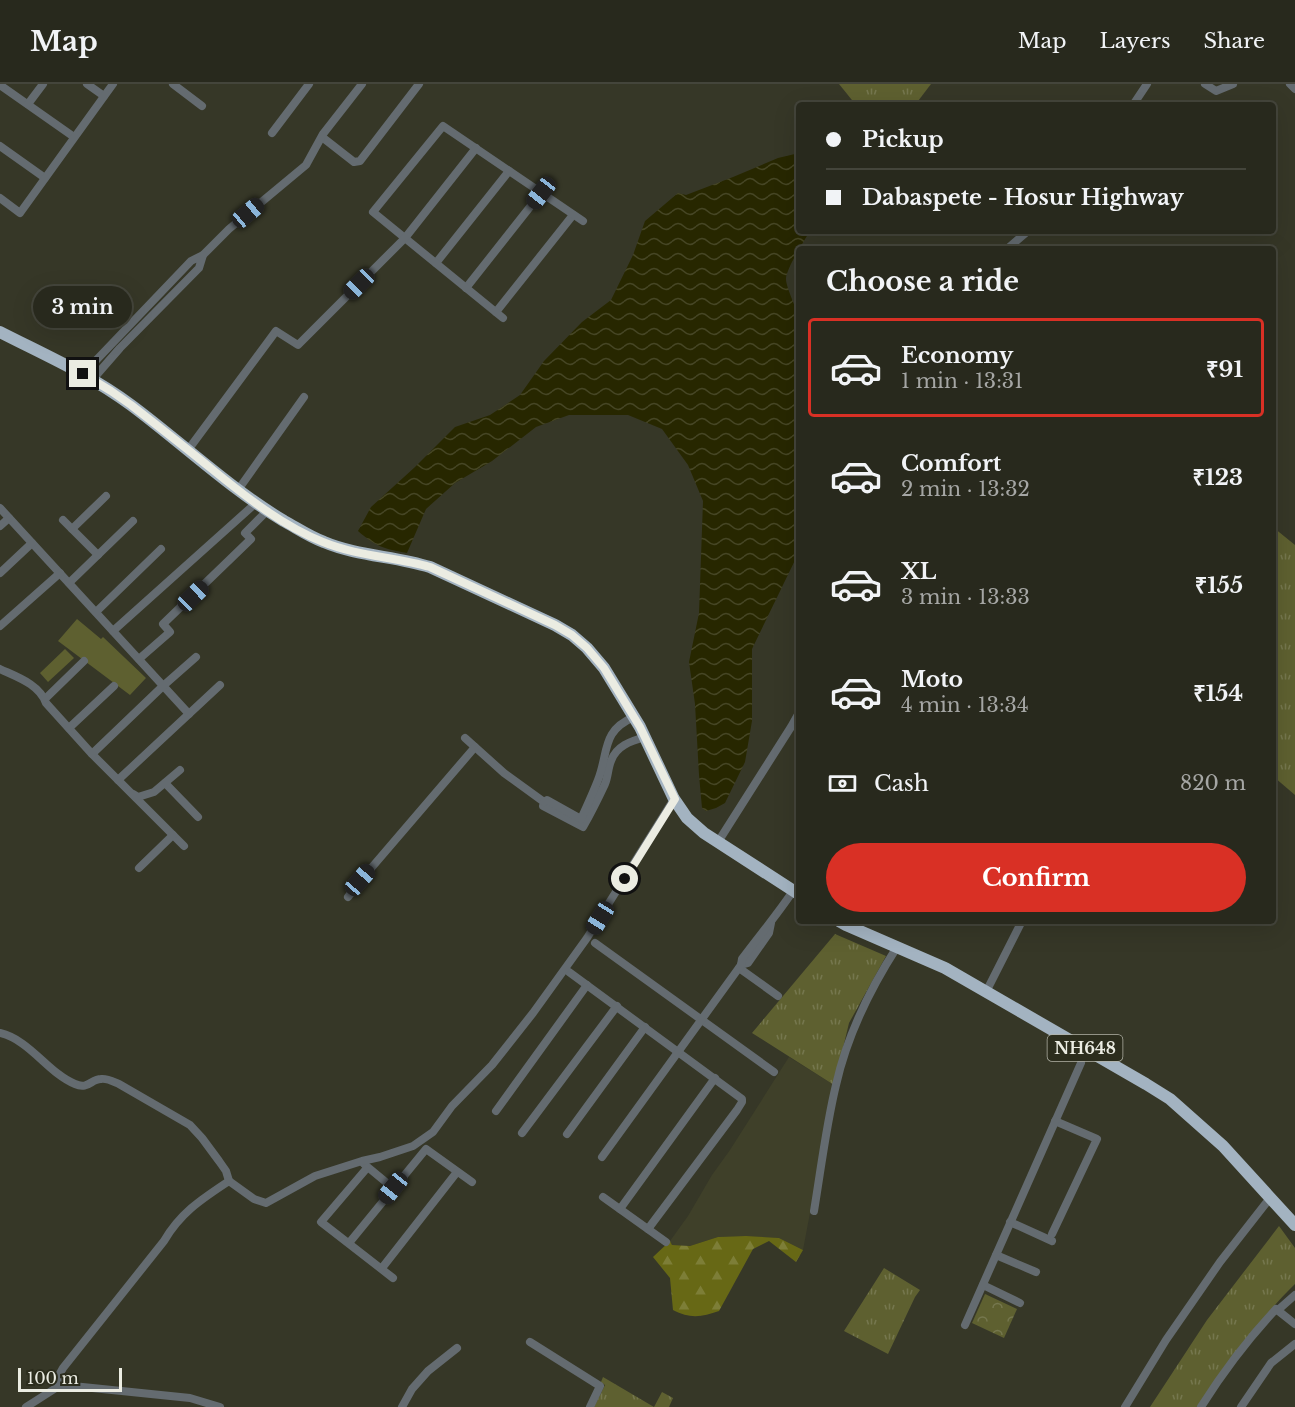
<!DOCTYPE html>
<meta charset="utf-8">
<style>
:root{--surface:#28291d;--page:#303126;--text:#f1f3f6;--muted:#a5a6a4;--line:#44453b;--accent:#d93025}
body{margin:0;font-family:"Libre Baskerville",serif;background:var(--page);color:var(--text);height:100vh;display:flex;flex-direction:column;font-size:22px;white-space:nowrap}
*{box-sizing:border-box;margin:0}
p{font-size:20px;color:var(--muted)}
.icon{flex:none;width:33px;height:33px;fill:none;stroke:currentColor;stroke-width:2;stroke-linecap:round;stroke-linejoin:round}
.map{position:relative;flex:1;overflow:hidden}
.details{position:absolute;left:796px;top:162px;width:480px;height:678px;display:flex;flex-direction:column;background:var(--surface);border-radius:6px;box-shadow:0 6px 24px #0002,0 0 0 2px var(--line)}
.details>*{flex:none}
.guide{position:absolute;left:796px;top:18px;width:480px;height:132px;border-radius:6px;box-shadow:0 6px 24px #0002,0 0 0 2px var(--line);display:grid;align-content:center;height:132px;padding:0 30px;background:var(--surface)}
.scale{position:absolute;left:18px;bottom:15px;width:104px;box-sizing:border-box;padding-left:6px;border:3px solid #ebece2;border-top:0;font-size:16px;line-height:21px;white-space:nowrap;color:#ebece2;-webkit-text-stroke:4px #2c2d1d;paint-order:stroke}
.end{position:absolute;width:27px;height:27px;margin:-14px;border:8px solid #ebece2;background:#111;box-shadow:0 0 0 3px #111}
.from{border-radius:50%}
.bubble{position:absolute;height:42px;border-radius:21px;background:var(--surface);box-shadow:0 6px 24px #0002,0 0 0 2px var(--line);font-size:20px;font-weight:700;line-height:42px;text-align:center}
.car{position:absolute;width:18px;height:36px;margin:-18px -9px;border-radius:8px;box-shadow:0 0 4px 2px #0007;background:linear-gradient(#222 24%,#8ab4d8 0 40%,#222 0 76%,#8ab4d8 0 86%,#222 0)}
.guide b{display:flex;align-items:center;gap:21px;height:57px;font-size:22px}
.guide b+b{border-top:2px solid var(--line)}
.guide i{width:15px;height:15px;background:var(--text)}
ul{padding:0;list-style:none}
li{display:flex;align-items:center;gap:18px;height:99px;margin:0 12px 9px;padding:0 18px;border:3px solid transparent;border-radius:6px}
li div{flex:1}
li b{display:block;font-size:22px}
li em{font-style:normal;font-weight:700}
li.active{border-color:var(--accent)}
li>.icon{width:54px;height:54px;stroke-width:1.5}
h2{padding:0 30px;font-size:27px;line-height:72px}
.pay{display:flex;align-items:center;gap:15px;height:66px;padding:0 30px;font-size:22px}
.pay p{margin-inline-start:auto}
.action{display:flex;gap:12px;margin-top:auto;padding:12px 30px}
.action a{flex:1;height:69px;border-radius:36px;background:var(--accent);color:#fff;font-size:24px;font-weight:700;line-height:69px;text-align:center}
header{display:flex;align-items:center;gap:36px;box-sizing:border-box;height:84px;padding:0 30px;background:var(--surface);border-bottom:2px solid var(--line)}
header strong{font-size:28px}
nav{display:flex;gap:33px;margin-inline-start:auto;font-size:21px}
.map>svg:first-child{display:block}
.built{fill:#3f4029}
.grass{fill:url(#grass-tufts)}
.forest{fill:url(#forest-firs)}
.park{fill:url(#park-crowns)}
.pitch{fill:#5e6030}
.water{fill:url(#water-waves)}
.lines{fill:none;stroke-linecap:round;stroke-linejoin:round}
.minor{stroke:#646b70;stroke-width:8}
.highway{stroke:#a3b3c1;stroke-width:12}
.route{stroke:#ebece2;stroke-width:8}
.labels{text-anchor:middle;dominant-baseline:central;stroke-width:5;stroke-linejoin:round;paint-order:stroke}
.shield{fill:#2c2d1d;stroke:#b2b3a7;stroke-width:1.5}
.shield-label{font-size:16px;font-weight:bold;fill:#ebece2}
</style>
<header>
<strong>Map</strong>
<nav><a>Map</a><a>Layers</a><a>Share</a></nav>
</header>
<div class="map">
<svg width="1295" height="1323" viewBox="0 0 1295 1323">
<defs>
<pattern id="grass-tufts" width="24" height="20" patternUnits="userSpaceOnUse" patternTransform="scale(1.5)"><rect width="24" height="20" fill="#5e6030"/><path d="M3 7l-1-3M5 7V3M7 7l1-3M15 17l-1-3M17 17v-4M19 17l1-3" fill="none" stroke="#75774e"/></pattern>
<pattern id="forest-firs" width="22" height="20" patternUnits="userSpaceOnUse" patternTransform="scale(1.5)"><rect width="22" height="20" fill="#676815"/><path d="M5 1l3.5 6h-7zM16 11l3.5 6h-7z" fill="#7d7e37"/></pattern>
<pattern id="park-crowns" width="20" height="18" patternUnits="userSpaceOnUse" patternTransform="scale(1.5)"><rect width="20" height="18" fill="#5e6030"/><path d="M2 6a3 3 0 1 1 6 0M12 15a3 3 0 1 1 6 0" fill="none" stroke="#75774e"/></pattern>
<pattern id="water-waves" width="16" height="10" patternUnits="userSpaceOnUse" patternTransform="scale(1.5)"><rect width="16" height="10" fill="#272700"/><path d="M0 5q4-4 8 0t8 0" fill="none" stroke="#464625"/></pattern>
</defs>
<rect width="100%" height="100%" fill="#363727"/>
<polygon class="built" points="789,973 834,1001 803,1166 779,1154 746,1152 718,1153 690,1162 672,1161 670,1157 688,1132 712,1091 730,1066"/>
<g class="grass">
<polygon points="839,0 931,0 915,21 856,21"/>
<polygon points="1274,444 1295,461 1295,711 1274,693"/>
<polygon points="835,850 886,872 849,939 834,1001 752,949"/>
<path d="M 1279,1142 L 1295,1164 L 1295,1200 C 1276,1218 1260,1239 1243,1259 C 1227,1280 1211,1301 1197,1323 L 1150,1323 L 1207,1236 Z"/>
<polygon points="884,1184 920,1206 915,1213 888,1270 844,1247"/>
<polygon points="603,1293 654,1323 662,1308 673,1314 669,1323 594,1323 605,1301 601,1298"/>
</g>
<path class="forest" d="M 746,1152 L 779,1154 L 803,1166 L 796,1178 L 769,1157 L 753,1165 L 719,1227 C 702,1233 690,1235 673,1226 L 670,1194 L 653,1173 L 670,1157 L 672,1161 L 690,1162 L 718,1153 Z"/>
<polygon class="park" points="985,1210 1017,1225 1004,1254 972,1239"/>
<g class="pitch">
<polygon points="77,535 101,555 103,553 146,594 130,611 58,557"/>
<polygon points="65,565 74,574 48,598 40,589"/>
</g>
<path class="water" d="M 799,69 L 800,147 L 810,147 C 804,157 786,185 786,195 C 786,203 796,224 799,232 L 799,468 L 752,565 L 752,637 L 745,678 L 725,719 L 716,724 L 706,727 L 702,724 L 699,691 L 695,620 L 689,578 L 699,529 L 703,417 L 688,381 L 662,345 L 628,331 L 569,331 L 536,343 L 492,377 L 455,399 L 426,425 L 407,469 C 384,465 375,462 358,447 L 371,423 L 415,383 L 455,343 L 490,331 L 520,311 L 544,277 L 582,238 L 611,216 L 633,171 L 645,137 L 678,109 L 686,111 L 733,93 L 778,74 Z"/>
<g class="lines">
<g class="minor">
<polyline points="87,0 104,12"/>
<polyline points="173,0 202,22"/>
<polyline points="1205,0 1216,7 1233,0"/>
<polyline points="1290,0 1295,5"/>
<polyline points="0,1 74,53"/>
<polyline points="28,20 43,0"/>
<polyline points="1133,21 1147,0"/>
<polyline points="272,49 309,0"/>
<polyline points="322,53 354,78 360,77 419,0"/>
<polyline points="0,62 45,94"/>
<polyline points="0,114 20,129 113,0"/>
<polyline points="1007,165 1028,147"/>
<polyline points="203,171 229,145 306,81 323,50 362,0"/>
<polyline points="436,179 509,87"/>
<polyline points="466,204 541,109"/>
<polyline points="496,228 573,131"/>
<polyline points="503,234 373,128 443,42 583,137"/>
<polyline points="83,290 191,177 203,171 199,184 120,264 93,295"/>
<polyline points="188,366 276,247 298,261 405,154 476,64"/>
<polyline points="238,406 304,313"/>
<polyline points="0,424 189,630"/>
<polyline points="63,436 98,471"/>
<polyline points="0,442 9,434"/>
<polyline points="72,445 106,412"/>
<polyline points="0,489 32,459"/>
<polyline points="69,499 133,437"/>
<polyline points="96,528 161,465"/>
<polyline points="0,542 60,489"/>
<polyline points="113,547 256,419"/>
<polyline points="139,575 170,548 163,540 251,455 245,449 267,427"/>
<path d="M 0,585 C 17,593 39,600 46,619 L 92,670 L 184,762"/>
<polyline points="45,615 84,577"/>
<polyline points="69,644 114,602"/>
<path d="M 465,654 L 504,689 L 544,718 L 543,722 L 583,743 C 591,729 598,715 605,700 C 608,693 608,684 611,677 C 616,662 631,657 645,653"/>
<polyline points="92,670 163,602 196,573"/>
<polyline points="118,696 220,601"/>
<polyline points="165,699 198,733"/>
<polyline points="133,710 138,713 154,708 180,686"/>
<path d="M 544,718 L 547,716 L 581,735 C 587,722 593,709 598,696 C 609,668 601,647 634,633"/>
<polyline points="718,758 791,643 800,627"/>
<polyline points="139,784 173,751"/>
<polyline points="348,813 361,796 475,663"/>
<polyline points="595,859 774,988"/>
<polyline points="741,881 748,879 769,849 771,839"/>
<polyline points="739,884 778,912"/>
<polyline points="569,888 742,1015 742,1018 737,1026 648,1145"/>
<polyline points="986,908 1022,837"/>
<path d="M 0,949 C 30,956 48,989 75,1000 C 88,1006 91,995 101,995 C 107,994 114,998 119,1000 L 190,1041 L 202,1054 L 219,1077 L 226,1087 L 229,1097"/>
<polyline points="496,1027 587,901"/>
<polyline points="522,1049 617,922"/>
<polyline points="567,1050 645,943"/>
<path d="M 602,1073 L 741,881 L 742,875 C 759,852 777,831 793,807"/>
<polyline points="364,1080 393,1104"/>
<polyline points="367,1084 321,1138 393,1194"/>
<polyline points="603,1113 666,1158"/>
<polyline points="620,1125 715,994"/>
<path d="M 814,1127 C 821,1085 826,1042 836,1001 C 847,952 870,905 897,863"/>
<polyline points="1010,1138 1052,1157"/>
<polyline points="1052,1150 1097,1055 1055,1037"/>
<polyline points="349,1159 426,1065 472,1098"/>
<polyline points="996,1171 1036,1188"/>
<polyline points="382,1184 457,1088"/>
<polyline points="983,1201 1020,1219"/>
<polyline points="1278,1226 1295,1211"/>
<polyline points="965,1241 1081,979"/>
<polyline points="530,1258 600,1302 590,1323"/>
<path d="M 59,1302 L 58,1293 L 63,1284 L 164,1157 C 181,1128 202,1115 229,1097 L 254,1115 L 266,1119 L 315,1092 L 362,1077 L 380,1073 L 413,1062 L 433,1048 L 452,1022 L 492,981 L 533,929 L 587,854 L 674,715"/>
<polyline points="26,1323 59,1302 63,1301 190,1314 220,1323"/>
<polyline points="402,1323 412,1305 428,1287 457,1264"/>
<polyline points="1125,1323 1166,1256 1220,1178 1270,1114"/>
<path d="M 1201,1323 C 1223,1288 1248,1255 1276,1225 L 1295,1240"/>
<polyline points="1241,1323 1271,1279 1295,1260"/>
</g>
<g class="highway">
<path d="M 0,248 C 45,271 91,291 131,321 C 182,359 229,404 284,437 C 297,444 310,453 324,458 C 357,472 395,472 430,483 L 555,541 L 572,551 L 587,564 L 604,584 L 640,643 L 674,715 L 687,734 L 704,749 L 800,811"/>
<polyline points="839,837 846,841 945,884 1146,1000 1170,1015 1223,1062 1295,1141"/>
</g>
</g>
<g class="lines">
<path class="route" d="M 83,290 L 111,307 L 131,321 C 158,342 186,364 213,386 C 246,413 283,442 323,458 C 357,472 395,473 430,483 L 555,541 L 572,551 L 587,564 L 604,584 L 640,643 L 675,715 L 625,795"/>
</g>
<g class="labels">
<rect class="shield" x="1047.5" y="951" width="75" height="26" rx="4.5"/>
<g class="shield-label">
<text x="1085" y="964">NH648</text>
</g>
</g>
</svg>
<div class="scale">100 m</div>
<i class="end from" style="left:625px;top:795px"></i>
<i class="end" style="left:83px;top:290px"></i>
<div class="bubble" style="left:33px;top:202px;width:99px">3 min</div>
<i class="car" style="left:541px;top:109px;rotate:218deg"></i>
<i class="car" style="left:248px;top:129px;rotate:50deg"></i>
<i class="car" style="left:359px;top:200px;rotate:225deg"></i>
<i class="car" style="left:193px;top:512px;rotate:46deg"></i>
<i class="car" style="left:360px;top:796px;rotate:41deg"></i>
<i class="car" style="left:600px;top:834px;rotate:212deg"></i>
<i class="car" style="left:393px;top:1104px;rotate:219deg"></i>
<div class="guide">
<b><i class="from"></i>Pickup</b>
<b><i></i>Dabaspete - Hosur Highway</b>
</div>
<section class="details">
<h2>Choose a ride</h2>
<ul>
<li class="active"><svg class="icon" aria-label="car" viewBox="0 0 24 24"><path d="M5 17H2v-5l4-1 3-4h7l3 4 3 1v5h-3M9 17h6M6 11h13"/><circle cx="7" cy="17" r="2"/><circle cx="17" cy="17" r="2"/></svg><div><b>Economy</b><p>1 min · 13:31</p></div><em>₹91</em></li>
<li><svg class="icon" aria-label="car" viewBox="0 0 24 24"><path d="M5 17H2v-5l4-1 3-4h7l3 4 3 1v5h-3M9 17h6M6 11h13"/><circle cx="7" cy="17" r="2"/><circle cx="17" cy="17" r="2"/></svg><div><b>Comfort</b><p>2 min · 13:32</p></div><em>₹123</em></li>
<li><svg class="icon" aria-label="car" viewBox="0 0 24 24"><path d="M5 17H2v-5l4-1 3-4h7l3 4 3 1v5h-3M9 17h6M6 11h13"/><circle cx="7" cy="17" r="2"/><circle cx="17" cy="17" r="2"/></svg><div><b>XL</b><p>3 min · 13:33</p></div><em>₹155</em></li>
<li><svg class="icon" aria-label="car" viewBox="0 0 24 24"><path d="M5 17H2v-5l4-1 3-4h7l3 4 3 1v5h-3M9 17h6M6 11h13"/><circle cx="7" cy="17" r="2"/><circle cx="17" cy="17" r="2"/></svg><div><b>Moto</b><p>4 min · 13:34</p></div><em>₹154</em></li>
</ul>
<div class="pay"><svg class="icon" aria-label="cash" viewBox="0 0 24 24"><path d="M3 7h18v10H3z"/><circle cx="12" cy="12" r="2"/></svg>Cash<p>820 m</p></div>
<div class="action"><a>Confirm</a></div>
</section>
</div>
